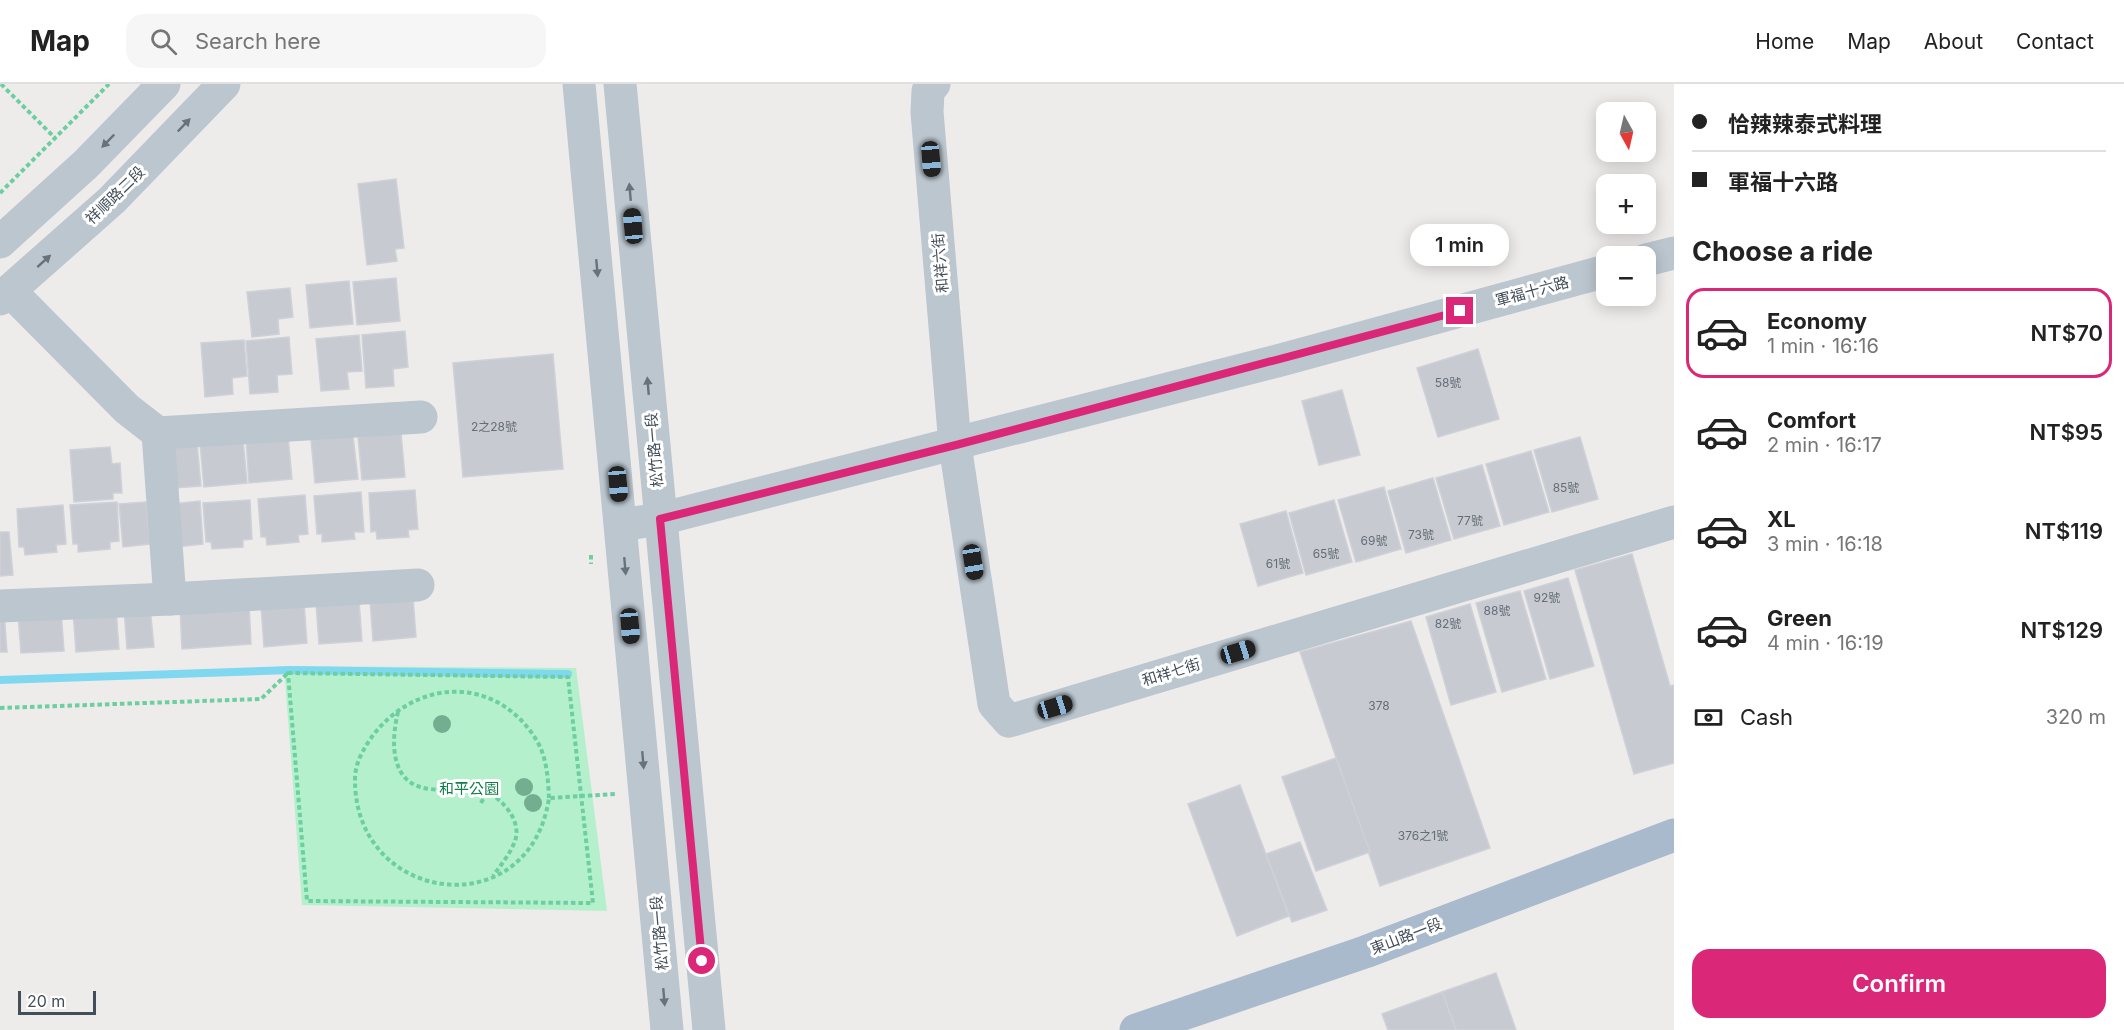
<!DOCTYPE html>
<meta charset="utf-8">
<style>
:root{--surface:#fff;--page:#f6f6f6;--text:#222;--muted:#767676;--line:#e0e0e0;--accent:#db2777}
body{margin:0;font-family:Inter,"Noto Sans TC",sans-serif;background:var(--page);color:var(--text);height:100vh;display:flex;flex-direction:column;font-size:22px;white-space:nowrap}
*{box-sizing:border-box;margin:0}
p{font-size:20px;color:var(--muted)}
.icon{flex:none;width:33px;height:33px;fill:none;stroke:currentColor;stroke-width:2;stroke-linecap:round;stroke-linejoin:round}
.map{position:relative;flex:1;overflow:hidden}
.panel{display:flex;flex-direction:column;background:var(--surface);width:450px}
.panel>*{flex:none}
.hud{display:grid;align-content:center;height:132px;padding:0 18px;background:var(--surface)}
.needle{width:39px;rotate:172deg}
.fabs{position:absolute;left:1596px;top:18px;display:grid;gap:12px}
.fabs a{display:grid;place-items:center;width:60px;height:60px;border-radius:12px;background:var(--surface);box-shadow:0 3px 15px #0003;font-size:30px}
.scale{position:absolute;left:18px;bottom:15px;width:78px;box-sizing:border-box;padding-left:6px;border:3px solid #434e59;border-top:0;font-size:16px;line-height:21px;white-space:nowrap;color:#434e59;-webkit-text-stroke:4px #fff;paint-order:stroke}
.end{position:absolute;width:27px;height:27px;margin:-14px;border:8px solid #db2777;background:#fff;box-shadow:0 0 0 3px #fff}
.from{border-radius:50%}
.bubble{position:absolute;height:42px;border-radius:18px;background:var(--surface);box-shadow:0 3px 15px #0003;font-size:20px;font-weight:600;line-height:42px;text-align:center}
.car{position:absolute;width:18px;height:36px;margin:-18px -9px;border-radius:8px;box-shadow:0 0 4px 2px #0007;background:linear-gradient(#222 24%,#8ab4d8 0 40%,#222 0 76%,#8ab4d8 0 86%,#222 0)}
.hud b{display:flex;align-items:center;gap:21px;height:57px;font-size:22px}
.hud b+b{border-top:2px solid var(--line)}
.hud i{width:15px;height:15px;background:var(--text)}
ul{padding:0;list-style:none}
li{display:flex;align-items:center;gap:18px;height:90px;margin:0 12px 9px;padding:0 6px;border:3px solid transparent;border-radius:18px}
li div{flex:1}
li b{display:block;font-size:22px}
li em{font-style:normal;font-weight:600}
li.selected{border-color:var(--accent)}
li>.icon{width:54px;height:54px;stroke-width:1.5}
h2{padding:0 18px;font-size:27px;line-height:72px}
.pay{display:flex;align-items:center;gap:15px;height:66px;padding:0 18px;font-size:22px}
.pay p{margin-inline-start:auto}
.button{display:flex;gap:12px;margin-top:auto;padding:12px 18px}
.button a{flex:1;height:69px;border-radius:18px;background:var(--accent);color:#fff;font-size:24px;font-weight:600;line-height:69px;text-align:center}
header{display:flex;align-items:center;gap:36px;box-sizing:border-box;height:84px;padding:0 30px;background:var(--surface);border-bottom:2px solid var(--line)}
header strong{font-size:28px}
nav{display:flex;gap:33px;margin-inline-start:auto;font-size:21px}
.search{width:420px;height:54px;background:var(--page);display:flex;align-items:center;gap:15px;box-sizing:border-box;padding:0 21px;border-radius:18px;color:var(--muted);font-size:22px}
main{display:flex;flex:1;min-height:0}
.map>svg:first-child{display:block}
.green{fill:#b5f0cc}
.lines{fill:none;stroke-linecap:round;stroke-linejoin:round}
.stream{stroke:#7fd7f0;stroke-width:8}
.building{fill:#c7cad1;stroke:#cfd1d8;stroke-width:1.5}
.path{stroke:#6ccf9f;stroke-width:4;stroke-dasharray:4.5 3;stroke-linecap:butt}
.minor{stroke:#bbc6cf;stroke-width:33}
.major{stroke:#a9bacd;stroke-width:33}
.tree{fill:#74ae91}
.oneway{fill:#67727c}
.route{stroke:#db2777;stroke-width:8}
.labels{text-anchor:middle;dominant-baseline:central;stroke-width:6;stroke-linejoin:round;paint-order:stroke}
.number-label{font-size:12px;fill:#646d77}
.street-label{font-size:15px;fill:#434e59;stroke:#fff}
.park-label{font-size:15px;fill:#117d48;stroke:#fff}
</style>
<header>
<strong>Map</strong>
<div class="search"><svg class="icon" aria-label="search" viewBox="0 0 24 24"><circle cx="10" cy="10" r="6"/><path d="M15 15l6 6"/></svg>Search here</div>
<nav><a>Home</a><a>Map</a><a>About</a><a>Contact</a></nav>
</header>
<main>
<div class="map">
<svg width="1674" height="946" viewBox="0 0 1674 946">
<rect width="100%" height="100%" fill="#eeebeb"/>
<polygon class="green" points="284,582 576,584 607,827 302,821"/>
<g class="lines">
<polyline class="stream" points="0,596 291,586 568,590"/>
</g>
<g class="building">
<polygon points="396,95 404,164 395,165 397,177 367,181 358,100"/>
<polygon points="396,194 400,237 357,241 353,198"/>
<polygon points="349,197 353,240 310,244 306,201"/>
<polygon points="290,204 293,233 278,235 279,250 252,253 247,208"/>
<polygon points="405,247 408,283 393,285 394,302 366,304 362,251"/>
<polygon points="359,251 362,287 347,288 349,305 321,307 316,255"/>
<polygon points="289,253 292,290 277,291 278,308 250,310 246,257"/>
<polygon points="244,256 247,292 232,294 233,310 205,313 201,259"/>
<polygon points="1478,265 1499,335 1438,353 1417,284"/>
<polygon points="553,270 563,385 463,393 453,279"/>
<polygon points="1342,306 1360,371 1319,381 1302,317"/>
<polygon points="401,349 405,393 362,396 358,353"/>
<polygon points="288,352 292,395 249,399 246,355"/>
<polygon points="353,352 358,395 315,399 311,356"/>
<polygon points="1580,353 1598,415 1552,428 1534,366"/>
<polygon points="243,356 247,399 204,403 200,359"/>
<polygon points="197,359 201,402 174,404 170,362"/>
<polygon points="110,363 112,380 120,379 122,409 113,409 113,415 74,418 70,366"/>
<polygon points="1531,367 1549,428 1504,441 1486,380"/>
<polygon points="1482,381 1500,442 1454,455 1436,394"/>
<polygon points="1433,394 1451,456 1406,469 1388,407"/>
<polygon points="1384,403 1401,465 1356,478 1338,416"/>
<polygon points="415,406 418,445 408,446 409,453 377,455 376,447 371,448 369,409"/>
<polygon points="361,408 364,448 354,448 355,455 322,458 322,450 317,450 314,412"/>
<polygon points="305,411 308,450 298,451 299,458 267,461 266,453 261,453 258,415"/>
<polygon points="250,416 252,455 243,456 243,463 212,465 211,458 206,458 203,419"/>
<polygon points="1334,416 1352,478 1306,491 1289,429"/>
<polygon points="200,417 203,460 176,463 172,420"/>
<polygon points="117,418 119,457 110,458 110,465 78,468 78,460 73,460 70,421"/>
<polygon points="146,418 150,460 123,463 119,420"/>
<polygon points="63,421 66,460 56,461 57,468 25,471 24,463 19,463 17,425"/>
<polygon points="1286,427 1303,489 1258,502 1240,440"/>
<polygon points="0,448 9,448 13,491 0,492"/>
<polygon points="1632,470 1670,602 1674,601 1674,679 1634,690 1575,486"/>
<polygon points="1568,494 1594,582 1550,595 1524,507"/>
<polygon points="1520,507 1546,595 1502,608 1476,519"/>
<polygon points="413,513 416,553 373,557 370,516"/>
<polygon points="359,517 362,557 319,560 316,520"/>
<polygon points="304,519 307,559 264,563 261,522"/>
<polygon points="249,520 251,560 182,565 180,524"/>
<polygon points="1470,520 1496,608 1451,621 1426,533"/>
<polygon points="150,523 154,563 127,565 124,525"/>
<polygon points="116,524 119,565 76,568 73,527"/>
<polygon points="61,526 64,567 21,569 18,530"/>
<polygon points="0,528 4,528 7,568 0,568"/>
<polygon points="1411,537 1490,764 1380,802 1300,568"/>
<polygon points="1336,674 1370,768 1316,787 1282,693"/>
<polygon points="1240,701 1289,832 1237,852 1188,720"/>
<polygon points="1300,758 1327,826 1292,838 1266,770"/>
<polygon points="1496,889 1516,946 1456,946 1442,908"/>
<polygon points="1442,908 1456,946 1388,946 1382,930"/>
</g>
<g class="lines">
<g class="path">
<polyline points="1,0 55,54"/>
<polyline points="0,109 109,0"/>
<polyline points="591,471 591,480"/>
<polygon points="288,589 568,593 593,819 307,817"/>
<polyline points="0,624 261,615 288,589"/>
<path d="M 398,628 C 391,657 389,701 430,705 C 445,707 460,701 475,704 C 497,708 523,734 515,757 C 510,770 501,781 493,792"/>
<path d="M 549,714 C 548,695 547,674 537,657 C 498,592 419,593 374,650 C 365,662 355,678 355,695 C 354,821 530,843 549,714 L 615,710"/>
<polyline points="481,719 487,708"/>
</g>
<g class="minor">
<polyline points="579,0 667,946"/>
<polyline points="620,0 709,946"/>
<polyline points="934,0 928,7 927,28 955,361 994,620 1009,637 1674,438"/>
<polyline points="0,158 86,80 164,0"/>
<polyline points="1646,176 1674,169"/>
<polyline points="10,207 127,325 158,349 170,515 418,501"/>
<polyline points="0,215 112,116 224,0"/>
<polyline points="158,349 421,333"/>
<polyline points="621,441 660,435 1281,276 1606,187"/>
<polyline points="0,522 170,515"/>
</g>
<polyline class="major" points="1136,946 1365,868 1674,751"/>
</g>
<g class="tree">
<circle cx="442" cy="640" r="9"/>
<circle cx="524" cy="703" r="9"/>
<circle cx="533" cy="719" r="9"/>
</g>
<defs><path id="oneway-solid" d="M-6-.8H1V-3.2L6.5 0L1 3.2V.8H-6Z" transform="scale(1.5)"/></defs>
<g class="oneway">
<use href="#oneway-solid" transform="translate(184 41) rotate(-46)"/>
<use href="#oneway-solid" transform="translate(108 57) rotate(134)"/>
<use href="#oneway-solid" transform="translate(630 108) rotate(-95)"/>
<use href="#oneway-solid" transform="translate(44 177) rotate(-42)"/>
<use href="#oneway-solid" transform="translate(597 184) rotate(85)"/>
<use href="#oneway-solid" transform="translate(648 302) rotate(-95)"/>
<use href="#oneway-solid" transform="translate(625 482) rotate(85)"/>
<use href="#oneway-solid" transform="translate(643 676) rotate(85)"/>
<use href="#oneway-solid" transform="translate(664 913) rotate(85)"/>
</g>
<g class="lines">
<polyline class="route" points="702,877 660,435 956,361 1460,227"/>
</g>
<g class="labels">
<g class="number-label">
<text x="1448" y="298">58號</text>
<text x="494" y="342">2之28號</text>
<text x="1566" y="403">85號</text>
<text x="1470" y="436">77號</text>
<text x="1421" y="450">73號</text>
<text x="1374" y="456">69號</text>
<text x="1326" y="469">65號</text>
<text x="1278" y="479">61號</text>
<text x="1547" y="513">92號</text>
<text x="1497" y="526">88號</text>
<text x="1448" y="539">82號</text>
<text x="1379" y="621">378</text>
<text x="1423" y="751">376之1號</text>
</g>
<g class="street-label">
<text transform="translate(115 111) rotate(-44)">祥順路二段</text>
<text transform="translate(940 179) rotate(-95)">和祥六街</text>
<text transform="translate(1532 207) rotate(-15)">軍福十六路</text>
<text transform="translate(654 366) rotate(-95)">松竹路一段</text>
<text transform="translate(1171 588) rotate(-17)">和祥七街</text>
<text transform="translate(659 849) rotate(-95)">松竹路一段</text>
<text transform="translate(1406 852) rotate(-21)">東山路一段</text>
</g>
<g class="park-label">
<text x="469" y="704">和平公園</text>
</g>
</g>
</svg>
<div class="fabs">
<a><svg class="needle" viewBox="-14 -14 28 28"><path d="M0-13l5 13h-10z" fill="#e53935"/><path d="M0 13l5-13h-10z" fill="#767676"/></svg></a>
<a>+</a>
<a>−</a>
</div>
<div class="scale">20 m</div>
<i class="end from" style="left:702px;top:877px"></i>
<i class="end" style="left:1460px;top:227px"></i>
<div class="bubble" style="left:1410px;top:140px;width:99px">1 min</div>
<i class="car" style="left:931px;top:75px;rotate:175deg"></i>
<i class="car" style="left:633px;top:142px;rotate:355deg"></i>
<i class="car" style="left:618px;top:400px;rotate:175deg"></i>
<i class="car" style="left:973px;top:478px;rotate:171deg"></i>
<i class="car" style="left:630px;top:542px;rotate:175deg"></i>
<i class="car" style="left:1238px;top:568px;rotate:73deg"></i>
<i class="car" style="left:1055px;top:623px;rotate:73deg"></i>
</div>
<section class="panel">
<div class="hud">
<b><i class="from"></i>恰辣辣泰式料理</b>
<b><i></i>軍福十六路</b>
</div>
<h2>Choose a ride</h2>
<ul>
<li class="selected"><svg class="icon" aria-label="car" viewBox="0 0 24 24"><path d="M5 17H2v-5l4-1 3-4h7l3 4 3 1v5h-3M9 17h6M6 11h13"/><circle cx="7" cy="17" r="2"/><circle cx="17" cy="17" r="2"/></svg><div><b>Economy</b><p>1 min · 16:16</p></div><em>NT$70</em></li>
<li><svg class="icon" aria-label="car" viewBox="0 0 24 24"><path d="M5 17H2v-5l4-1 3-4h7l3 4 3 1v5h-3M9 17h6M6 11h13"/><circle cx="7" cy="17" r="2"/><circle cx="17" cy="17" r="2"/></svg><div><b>Comfort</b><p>2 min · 16:17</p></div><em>NT$95</em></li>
<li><svg class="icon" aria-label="car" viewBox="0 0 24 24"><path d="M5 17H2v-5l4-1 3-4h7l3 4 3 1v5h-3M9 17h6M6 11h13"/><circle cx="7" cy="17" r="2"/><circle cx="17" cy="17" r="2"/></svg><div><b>XL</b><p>3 min · 16:18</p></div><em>NT$119</em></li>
<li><svg class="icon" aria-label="car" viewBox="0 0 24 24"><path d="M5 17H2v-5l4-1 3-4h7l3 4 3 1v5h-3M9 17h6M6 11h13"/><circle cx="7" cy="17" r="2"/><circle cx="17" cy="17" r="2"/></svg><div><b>Green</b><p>4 min · 16:19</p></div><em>NT$129</em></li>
</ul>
<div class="pay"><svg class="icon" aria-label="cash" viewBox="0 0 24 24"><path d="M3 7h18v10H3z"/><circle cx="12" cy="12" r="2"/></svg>Cash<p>320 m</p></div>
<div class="button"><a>Confirm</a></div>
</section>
</main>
